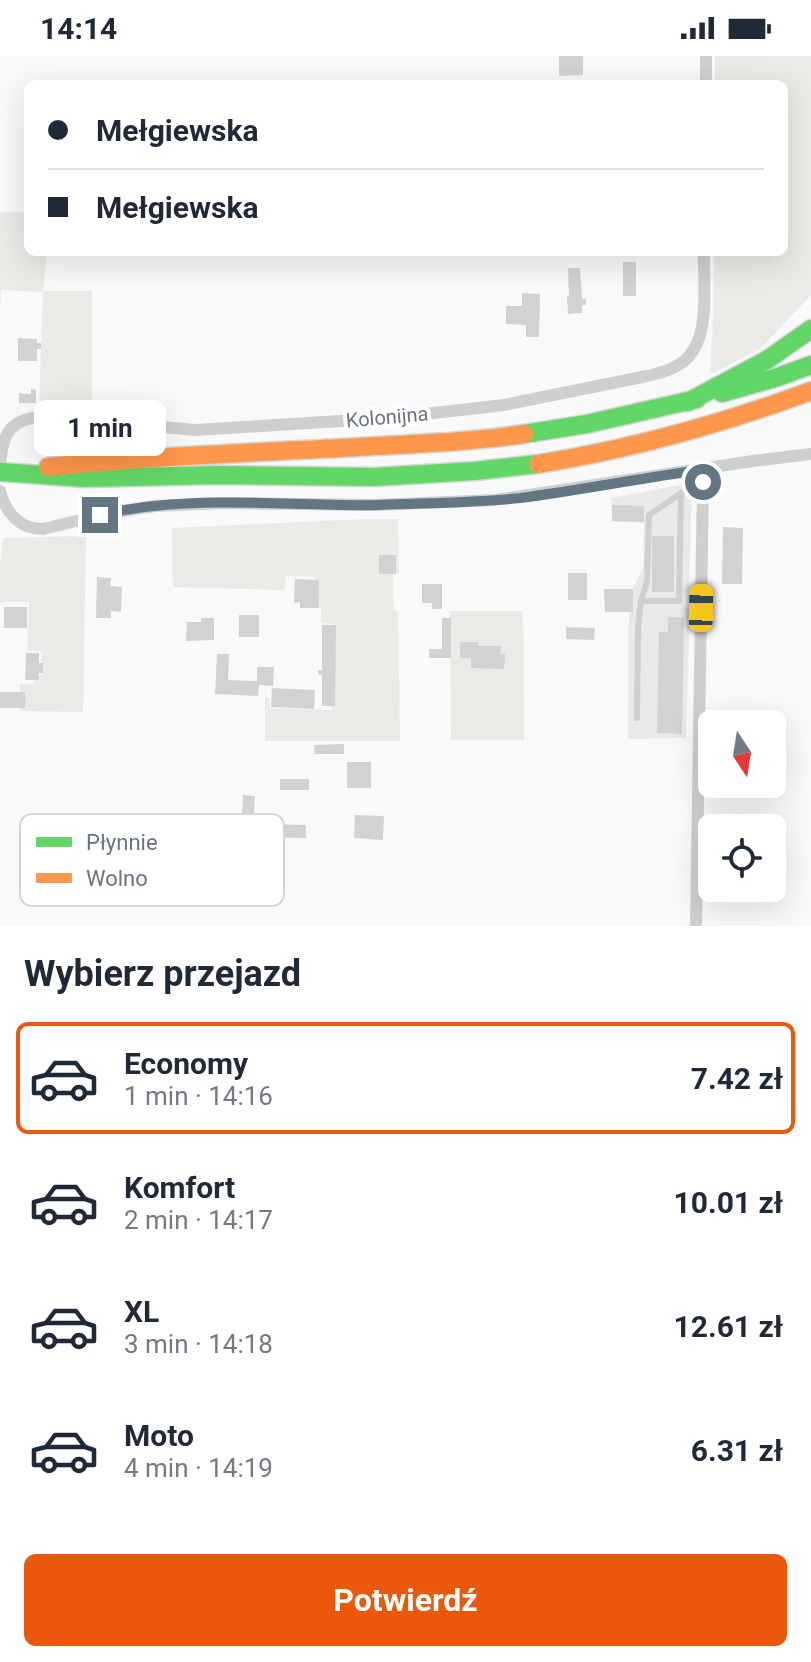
<!DOCTYPE html>
<html lang="pl">
<meta charset="utf-8">
<style>
:root{--surface:#fff;--page:#f6f6f7;--text:#1f2937;--muted:#747a83;--line:#e0e1e3;--accent:#ea580c}
body{margin:0;font-family:Roboto,sans-serif;background:var(--page);color:var(--text);height:100vh;display:flex;flex-direction:column;font-size:30px;white-space:nowrap}
*{box-sizing:border-box;margin:0}
p{font-size:26px;color:var(--muted)}
.icon{flex:none;width:44px;height:44px;fill:none;stroke:currentColor;stroke-width:2;stroke-linecap:round;stroke-linejoin:round}
.map{position:relative;height:870px;overflow:hidden}
.details{display:flex;flex-direction:column;background:var(--surface);flex:1}
.details>*{flex:none}
.banner{position:absolute;left:24px;top:24px;width:764px;height:176px;border-radius:12px;box-shadow:0 8px 32px #0002;display:grid;align-content:center;height:176px;padding:0 24px;background:var(--surface)}
.needle{width:52px;rotate:168deg}
.fabs{position:absolute;left:698px;top:654px;display:grid;gap:16px}
.fabs a{display:grid;place-items:center;width:88px;height:88px;border-radius:12px;background:var(--surface);box-shadow:0 8px 32px #0002;font-size:40px}
.end{position:absolute;width:36px;height:36px;margin:-18px;border:10px solid #657683;background:#fff;box-shadow:0 0 0 4px #fff}
.from{border-radius:50%}
.bubble{position:absolute;height:56px;border-radius:12px;background:var(--surface);box-shadow:0 8px 32px #0002;font-size:26px;font-weight:700;line-height:56px;text-align:center}
.car{position:absolute;width:24px;height:48px;margin:-24px -12px;border-radius:10px;box-shadow:0 0 6px 2px #0007;background:linear-gradient(#f5c518 24%,#345 0 40%,#f5c518 0 76%,#345 0 86%,#f5c518 0)}
.banner b{display:flex;align-items:center;gap:28px;height:76px;font-size:30px}
.banner b+b{border-top:2px solid var(--line)}
.banner i{width:20px;height:20px;background:var(--text)}
ul{padding:0;list-style:none}
li{display:flex;align-items:center;gap:24px;height:112px;margin:0 16px 12px;padding:0 8px;border:4px solid transparent;border-radius:12px}
li div{flex:1}
li b{display:block;font-size:30px}
li em{font-style:normal;font-weight:700}
li.current{border-color:var(--accent)}
li>.icon{width:72px;height:72px;stroke-width:1.5}
h2{padding:0 24px;font-size:36px;line-height:96px}
.action{display:flex;gap:16px;margin-top:auto;padding:16px 24px}
.action a{flex:1;height:92px;border-radius:12px;background:var(--accent);color:#fff;font-size:32px;font-weight:700;line-height:92px;text-align:center}
.status{display:flex;justify-content:space-between;align-items:center;height:56px;padding:0 40px;background:var(--surface);direction:ltr}
.status svg{height:22px;fill:currentColor}
.map>svg:first-child{display:block}
.built{fill:#e8e9e9}
.green{fill:#e8ebe6}
.building{fill:#d0d2d3}
.lines{fill:none;stroke-linecap:round;stroke-linejoin:round}
.fast-casing{stroke:#d5d6d7;stroke-width:21}
.slow-casing{stroke:#d5d6d7;stroke-width:21}
.lane{stroke:#cecfd0;stroke-width:6}
.street{stroke:#cecfd0;stroke-width:12}
.fast{stroke:#63d668;stroke-width:18}
.slow{stroke:#ff974d;stroke-width:18}
.route{stroke:#657683;stroke-width:10}
.labels{text-anchor:middle;dominant-baseline:central;stroke-width:8;stroke-linejoin:round;paint-order:stroke}
.street-label{font-size:20px;fill:#657683;stroke:#fff}
.key{fill:#fff;stroke:#d1d6da;stroke-width:2}
.key-label{font-size:22px;fill:#657683}
</style>
<div class="status"><b>14:14</b><svg viewBox="0 0 49 12"><path d="M0 12V9h3v3zM5 12V6h3v6zM10 12V3h3v9zM15 12V0h3v12zM26 1h20v11H26zM47 4h2v5h-2z"/></svg></div>
<div class="map">
<svg width="811" height="870" viewBox="0 0 811 870">
<rect width="100%" height="100%" fill="#f9f9f9"/>
<polygon class="built" points="692,427 689,533 684,538 683,549 690,554 686,682 628,683 629,556 633,555 633,533 643,511 644,467 612,465 611,442"/>
<g class="green">
<polygon points="715,0 811,0 811,239 761,292 716,316 710,317 713,266 714,196 784,196 784,28 715,28"/>
<polygon points="0,156 28,156 28,196 47,196 43,235 92,235 92,351 39,352 43,236 1,234 0,259"/>
<polygon points="365,463 398,463 399,518 393,519 394,554 398,556 400,685 265,685 265,641 270,642 270,652 331,654 334,568 321,567 321,551 314,550 315,521 286,520 285,534 173,531 172,472"/>
<polygon points="86,480 83,656 20,655 20,628 34,628 34,620 41,620 42,596 27,594 29,546 0,546 0,510 3,482"/>
<polygon points="450,555 523,555 524,684 451,684"/>
</g>
<g class="building">
<polygon points="559,0 583,0 583,19 559,20"/>
<rect x="623" y="206" width="13" height="34"/>
<polygon points="568,212 580,212 582,243 586,243 586,249 582,249 582,257 568,258 567,240 569,240"/>
<polygon points="522,237 540,238 539,281 526,281 526,269 506,268 506,250 522,250"/>
<polygon points="18,282 37,283 37,287 41,287 41,293 37,293 37,305 18,305"/>
<polygon points="31,333 36,334 36,347 19,347 19,337 31,338"/>
<polygon points="612,449 644,450 644,466 612,465"/>
<polygon points="723,471 743,472 742,528 722,528"/>
<rect x="652" y="480" width="22" height="56"/>
<rect x="379" y="499" width="17" height="19"/>
<rect x="568" y="517" width="19" height="27"/>
<polygon points="97,521 111,522 110,530 122,531 121,556 111,555 111,562 96,562"/>
<polygon points="295,523 319,524 319,552 300,552 300,546 294,547"/>
<polygon points="422,528 442,528 442,553 432,553 432,547 422,547"/>
<polygon points="604,533 633,533 633,556 605,556"/>
<rect x="4" y="551" width="23" height="21"/>
<rect x="239" y="559" width="20" height="22"/>
<polygon points="668,561 684,562 682,678 657,677 659,576 668,576"/>
<polygon points="201,562 214,562 214,584 186,585 187,566 201,566"/>
<polygon points="442,562 451,562 451,602 429,602 429,593 442,593"/>
<polygon points="322,569 336,569 335,650 322,650 322,619 318,618 318,614 322,614"/>
<polygon points="566,571 595,572 594,584 566,583"/>
<polygon points="460,586 478,586 478,590 501,590 500,598 505,598 504,613 471,612 471,602 460,602"/>
<polygon points="26,597 39,597 39,607 43,607 43,617 39,617 39,624 25,624"/>
<polygon points="217,598 229,598 228,624 257,625 257,611 274,611 273,630 259,629 258,640 215,638"/>
<polygon points="272,632 315,634 314,653 271,651"/>
<rect x="0" y="636" width="25" height="16"/>
<polygon points="344,688 344,698 315,698 314,689"/>
<rect x="347" y="706" width="24" height="26"/>
<rect x="280" y="723" width="29" height="11"/>
<polygon points="243,739 255,740 254,758 242,758"/>
<polygon points="355,759 384,760 383,784 354,782"/>
<polygon points="253,768 306,769 306,782 253,781"/>
</g>
<g class="lines">
<g class="fast-casing">
<g id="fast">
<polyline points="722,337 778,321 811,309"/>
<polyline points="688,346 767,304 811,273"/>
<polyline points="524,378 587,368 697,343"/>
<polyline points="0,416 85,422 219,419 374,421 475,415 538,408"/>
</g>
</g>
<g class="slow-casing">
<g id="slow">
<path d="M 538,408 C 632,393 722,368 811,335"/>
<path d="M 48,411 C 146,401 243,397 341,392 C 402,388 464,387 524,378"/>
</g>
</g>
<g class="lane">
<polyline points="641,545 647,525 649,459 681,437 703,426"/>
<polyline points="637,662 638,572 641,545 679,545 681,437"/>
</g>
<g class="street">
<polyline points="706,28 706,0"/>
<path d="M 0,408 C 3,375 11,363 45,360 L 195,374 L 390,362 L 504,349 L 647,320 C 659,317 672,314 683,306 C 712,283 703,229 704,196"/>
<path d="M 0,435 C 6,457 19,473 43,473 L 109,457 L 155,450 L 223,447 L 374,449 L 495,444 L 753,405 L 811,398"/>
<polyline points="696,870 703,426 701,414"/>
</g>
<use href="#fast" class="fast"/>
<use href="#slow" class="slow"/>
</g>
<g class="lines">
<path class="route" d="M 100,459 C 192,437 287,451 380,449 C 427,447 474,447 520,442 C 581,434 641,422 701,414 L 703,426"/>
</g>
<g class="labels">
<g class="street-label">
<text transform="translate(387 361) rotate(-5)">Kolonijna</text>
</g>
</g>
<rect x="20" y="758" width="264" height="92" rx="12" class="key"/>
<rect x="36" y="781" width="36" height="10" fill="#63d668"/>
<rect x="36" y="817" width="36" height="10" fill="#ff974d"/>
<g class="key-label">
<text x="86" y="794">Płynnie</text>
<text x="86" y="830">Wolno</text>
</g>
</svg>
<div class="fabs">
<a><svg class="needle" viewBox="-14 -14 28 28"><path d="M0-13l5 13h-10z" fill="#e53935"/><path d="M0 13l5-13h-10z" fill="#747a83"/></svg></a>
<a><svg class="icon" aria-label="locate" viewBox="0 0 24 24"><circle cx="12" cy="12" r="6"/><path d="M12 2v4M12 18v4M2 12h4M18 12h4"/></svg></a>
</div>
<i class="end from" style="left:703px;top:426px"></i>
<i class="end" style="left:100px;top:459px"></i>
<div class="bubble" style="left:34px;top:344px;width:132px">1 min</div>
<i class="car" style="left:701px;top:552px;rotate:1deg"></i>
<div class="banner">
<b><i class="from"></i>Mełgiewska</b>
<b><i></i>Mełgiewska</b>
</div>
</div>
<section class="details">
<h2>Wybierz przejazd</h2>
<ul>
<li class="current"><svg class="icon" aria-label="car" viewBox="0 0 24 24"><path d="M5 17H2v-5l4-1 3-4h7l3 4 3 1v5h-3M9 17h6M6 11h13"/><circle cx="7" cy="17" r="2"/><circle cx="17" cy="17" r="2"/></svg><div><b>Economy</b><p>1 min · 14:16</p></div><em>7.42 zł</em></li>
<li><svg class="icon" aria-label="car" viewBox="0 0 24 24"><path d="M5 17H2v-5l4-1 3-4h7l3 4 3 1v5h-3M9 17h6M6 11h13"/><circle cx="7" cy="17" r="2"/><circle cx="17" cy="17" r="2"/></svg><div><b>Komfort</b><p>2 min · 14:17</p></div><em>10.01 zł</em></li>
<li><svg class="icon" aria-label="car" viewBox="0 0 24 24"><path d="M5 17H2v-5l4-1 3-4h7l3 4 3 1v5h-3M9 17h6M6 11h13"/><circle cx="7" cy="17" r="2"/><circle cx="17" cy="17" r="2"/></svg><div><b>XL</b><p>3 min · 14:18</p></div><em>12.61 zł</em></li>
<li><svg class="icon" aria-label="car" viewBox="0 0 24 24"><path d="M5 17H2v-5l4-1 3-4h7l3 4 3 1v5h-3M9 17h6M6 11h13"/><circle cx="7" cy="17" r="2"/><circle cx="17" cy="17" r="2"/></svg><div><b>Moto</b><p>4 min · 14:19</p></div><em>6.31 zł</em></li>
</ul>
<div class="action"><a>Potwierdź</a></div>
</section>
